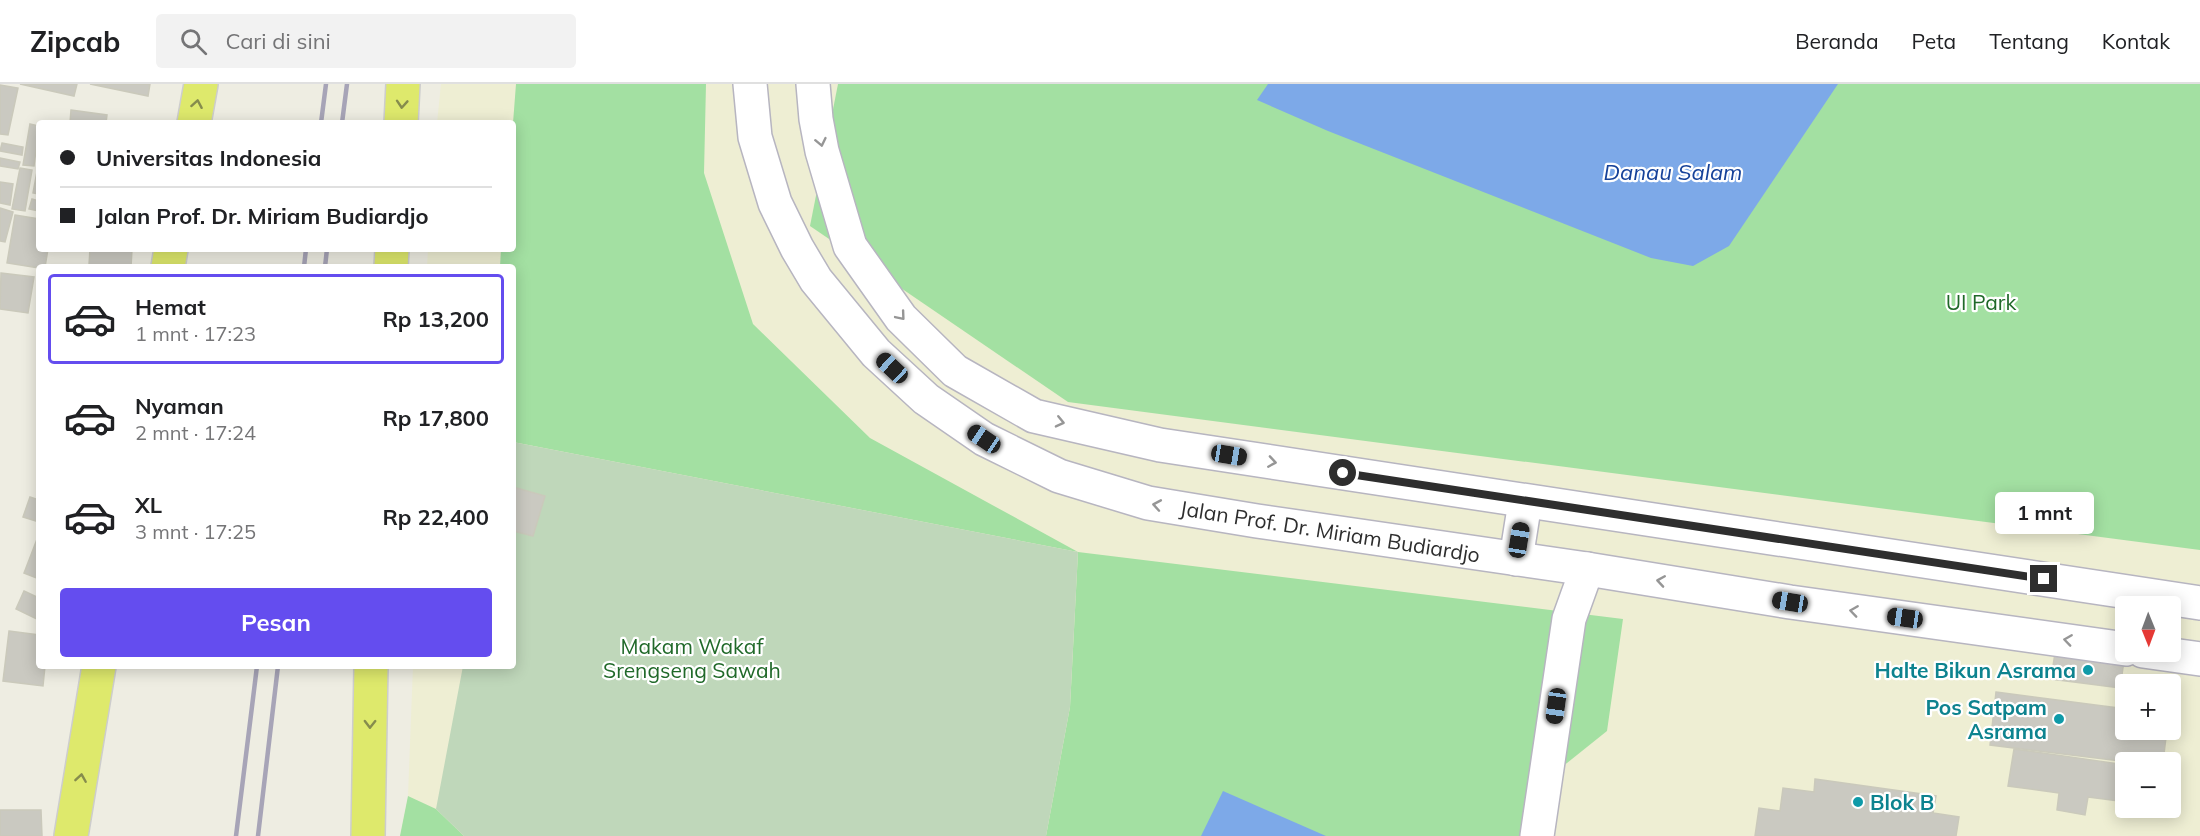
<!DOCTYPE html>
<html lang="id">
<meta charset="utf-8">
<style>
:root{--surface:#fff;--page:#f2f2f2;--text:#202124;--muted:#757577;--line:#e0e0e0;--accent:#644def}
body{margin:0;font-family:Mulish,sans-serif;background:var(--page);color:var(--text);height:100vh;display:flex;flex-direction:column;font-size:22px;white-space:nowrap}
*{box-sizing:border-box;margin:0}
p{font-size:20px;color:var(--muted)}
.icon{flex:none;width:33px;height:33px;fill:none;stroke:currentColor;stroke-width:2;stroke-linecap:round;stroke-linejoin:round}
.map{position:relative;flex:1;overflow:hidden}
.sheet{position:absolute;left:36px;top:180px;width:480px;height:405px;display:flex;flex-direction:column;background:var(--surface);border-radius:6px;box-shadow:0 3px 15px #0003}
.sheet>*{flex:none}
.top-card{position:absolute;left:36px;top:36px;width:480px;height:132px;border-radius:6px;box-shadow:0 3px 15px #0003;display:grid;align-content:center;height:132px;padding:0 24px;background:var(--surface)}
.needle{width:39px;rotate:179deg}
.tools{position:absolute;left:2115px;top:512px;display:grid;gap:12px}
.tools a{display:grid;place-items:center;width:66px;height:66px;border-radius:6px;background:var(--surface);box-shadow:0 3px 15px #0003;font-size:30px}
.end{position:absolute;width:27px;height:27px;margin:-14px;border:8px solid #2e2e2e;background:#fff;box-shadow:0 0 0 3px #fff}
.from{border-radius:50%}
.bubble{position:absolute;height:42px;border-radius:6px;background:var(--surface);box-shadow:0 3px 15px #0003;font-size:20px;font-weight:700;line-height:42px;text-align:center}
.car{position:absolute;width:18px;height:36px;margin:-18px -9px;border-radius:8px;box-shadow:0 0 4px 2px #0007;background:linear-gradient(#222 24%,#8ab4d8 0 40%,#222 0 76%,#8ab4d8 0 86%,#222 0)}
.top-card b{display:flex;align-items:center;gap:21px;height:57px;font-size:22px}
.top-card b+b{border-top:2px solid var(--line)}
.top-card i{width:15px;height:15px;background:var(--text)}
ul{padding:10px 0 0;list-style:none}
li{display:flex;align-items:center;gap:18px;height:90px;margin:0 12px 9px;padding:0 12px;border:3px solid transparent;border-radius:6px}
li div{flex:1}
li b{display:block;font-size:22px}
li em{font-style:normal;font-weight:700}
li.on{border-color:var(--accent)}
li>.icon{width:54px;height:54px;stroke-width:1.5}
.primary-button{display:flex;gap:12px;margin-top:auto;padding:12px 24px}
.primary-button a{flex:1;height:69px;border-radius:6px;background:var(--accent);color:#fff;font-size:24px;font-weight:700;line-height:69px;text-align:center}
header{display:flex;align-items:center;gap:36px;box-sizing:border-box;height:84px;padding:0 30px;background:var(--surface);border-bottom:2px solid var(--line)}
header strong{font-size:28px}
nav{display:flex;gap:33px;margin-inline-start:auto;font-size:21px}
.search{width:420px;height:54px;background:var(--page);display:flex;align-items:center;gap:15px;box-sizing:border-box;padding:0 21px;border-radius:6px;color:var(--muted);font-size:22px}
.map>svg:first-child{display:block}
.education{fill:#eeeed3;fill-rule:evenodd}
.green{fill:#a3e0a2}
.cemetery{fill:#bfd7ba}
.water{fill:#7da9e8}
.building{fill:#cac9c1;stroke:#cac9bb;stroke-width:1.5}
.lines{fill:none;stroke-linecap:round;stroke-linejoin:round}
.minor-casing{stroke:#b7b5c0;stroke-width:36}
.major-casing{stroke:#cdcdcd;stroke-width:36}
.minor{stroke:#fff;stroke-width:33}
.major{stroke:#dee96c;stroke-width:33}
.rail{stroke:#a7a4b7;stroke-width:4.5}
.oneway{stroke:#868c4d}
.oneway2{stroke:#969696}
.route{stroke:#2e2e2e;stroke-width:8}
.culture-dot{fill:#0f9aa8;stroke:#fff;stroke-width:2}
.labels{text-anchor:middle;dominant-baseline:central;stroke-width:4.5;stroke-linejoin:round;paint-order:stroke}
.park-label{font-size:21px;fill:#206929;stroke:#fff}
.street-label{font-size:21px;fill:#2e2e2e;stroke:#fff}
.culture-label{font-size:21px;font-weight:bold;fill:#0d838f;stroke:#fff;text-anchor:end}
.water-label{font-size:22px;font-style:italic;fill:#164299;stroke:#fff}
</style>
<header>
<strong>Zipcab</strong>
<div class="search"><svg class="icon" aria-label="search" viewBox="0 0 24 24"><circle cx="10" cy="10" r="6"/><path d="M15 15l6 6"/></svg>Cari di sini</div>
<nav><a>Beranda</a><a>Peta</a><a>Tentang</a><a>Kontak</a></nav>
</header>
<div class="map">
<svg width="2200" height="752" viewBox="0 0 2200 752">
<rect width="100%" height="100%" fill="#eeede2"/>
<path class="education" d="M 441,0 L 2200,0 L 2200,752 L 400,752 L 408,712 L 413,582 L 513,582 L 513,183 L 427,183 L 428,165 L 513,165 L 513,39 L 437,39 ZM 2126,522 L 2170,522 L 2170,567 L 2126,567 ZM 2126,600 L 2170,600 L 2170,645 L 2126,645 ZM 2126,678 L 2170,678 L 2170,723 L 2126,723 Z"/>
<g class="green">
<polygon points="516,0 706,0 704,89 753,240 870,354 1078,468 1623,535 1607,647 1532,707 1539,752 1046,752 1070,623 1078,468 513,358 513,183 500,183 501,165 513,165 513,39"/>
<polygon points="838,0 2200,0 2200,466 1068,318 810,142"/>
<polygon points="408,712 436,725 464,752 400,752"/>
</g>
<polygon class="cemetery" points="513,358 1078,468 1070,623 1046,752 464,752 436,725 463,582 513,582"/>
<g class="water">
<polygon points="1268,0 1838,0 1729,162 1693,182 1651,174 1328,47 1257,16"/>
<polygon points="1223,707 1326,752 1201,752"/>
</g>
<g class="building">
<polygon points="20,0 77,0 74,12"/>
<polygon points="90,0 150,0 148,12"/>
<polygon points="0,1 18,4 8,51 0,50"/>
<polygon points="71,26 107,31 106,39 70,39"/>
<polygon points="30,40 39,42 34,82 23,81"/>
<polygon points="2,59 23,63 22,71 0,67"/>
<polygon points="0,74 20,78 18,85 0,82"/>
<polygon points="39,77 39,110 33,109"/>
<polygon points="20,84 32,86 25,127 12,125"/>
<polygon points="0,98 13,100 10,121 0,119"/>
<polygon points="32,115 39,117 39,127 29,125"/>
<polygon points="0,124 13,128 5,158 0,157"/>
<polygon points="15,131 39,135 39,165 48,165 45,183 39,184 7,179"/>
<polygon points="90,165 132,165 131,183 89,181"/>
<polygon points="1,189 34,193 28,229 0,225"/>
<polygon points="513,403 545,412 533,452 513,447"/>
<polygon points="30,413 39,416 39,438 23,433"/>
<polygon points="39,450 39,495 24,489"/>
<polygon points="24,507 39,514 39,536 16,525"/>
<polygon points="9,547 39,551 39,582 45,582 43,602 3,597"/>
<polygon points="2055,569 2124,577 2120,604 2051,595"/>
<polygon points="1996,608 2126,625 2126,645 2167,645 2163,678 2129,678 1990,661"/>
<polygon points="2014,665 2126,681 2126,718 2088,713 2085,731 2057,726 2059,709 2008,702"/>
<polygon points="1815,695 1936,712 1933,729 1959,733 1956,752 1755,752 1759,724 1780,727 1783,704 1814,708"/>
<polygon points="0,726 41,726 42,752 0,752"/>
</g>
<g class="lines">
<g class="minor-casing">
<g id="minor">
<polyline points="750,0 755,53 775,119 797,164 816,196 876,269 926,315 984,355 1059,392 1148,419 1257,437 1587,485 1790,518 2126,565"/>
<polyline points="813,0 816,35 822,67 850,162 901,234 955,287 1034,332 1160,361 2200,519"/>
<polyline points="1516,475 1525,418"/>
<polyline points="2143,567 2200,575"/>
<polyline points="1537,752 1569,535 1587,485"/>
</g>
</g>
<g class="major-casing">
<g id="major">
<polyline points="194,39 201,0"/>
<polyline points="401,39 403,0"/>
<polyline points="168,183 171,165"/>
<polyline points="391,183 392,165"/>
<polyline points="71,752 99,582"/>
<polyline points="368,752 371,582"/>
</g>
</g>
<use href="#minor" class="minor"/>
<use href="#major" class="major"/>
<g class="rail">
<polyline points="321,39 326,0"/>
<polyline points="342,39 347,0"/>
<polyline points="304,183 306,165"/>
<polyline points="325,183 327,165"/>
<polyline points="236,752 257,582"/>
<polyline points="258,752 278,582"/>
</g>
</g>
<defs><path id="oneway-chevron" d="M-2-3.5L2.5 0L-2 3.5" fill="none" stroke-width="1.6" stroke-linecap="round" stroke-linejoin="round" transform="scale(1.5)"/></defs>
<g class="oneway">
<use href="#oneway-chevron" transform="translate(197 20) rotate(-80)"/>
<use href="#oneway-chevron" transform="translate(402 20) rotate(94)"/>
<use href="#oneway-chevron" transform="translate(370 640) rotate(91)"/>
<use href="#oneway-chevron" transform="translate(81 694) rotate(-81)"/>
</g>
<g class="oneway2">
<use href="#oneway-chevron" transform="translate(821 58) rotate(78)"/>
<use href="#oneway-chevron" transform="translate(901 232) rotate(50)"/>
<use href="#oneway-chevron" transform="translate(1060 338) rotate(13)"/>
<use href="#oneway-chevron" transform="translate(1272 378) rotate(9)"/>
<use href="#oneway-chevron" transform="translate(1157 421) rotate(-170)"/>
<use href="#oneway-chevron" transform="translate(1661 497) rotate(-171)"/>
<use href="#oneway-chevron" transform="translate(1854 527) rotate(-172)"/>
<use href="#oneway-chevron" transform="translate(2068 556) rotate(-172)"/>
</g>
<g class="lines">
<polyline class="route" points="1343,389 2044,495"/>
</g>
<g class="culture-dot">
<circle cx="2088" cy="586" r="6"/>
<circle cx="2059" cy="635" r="6"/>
<circle cx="1858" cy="718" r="6"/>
</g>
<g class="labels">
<g class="park-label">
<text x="1981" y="218">UI Park</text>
<text x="692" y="562">Makam Wakaf<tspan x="692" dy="24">Srengseng Sawah</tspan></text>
</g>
<g class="street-label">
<text transform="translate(1330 447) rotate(9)">Jalan Prof. Dr. Miriam Budiardjo</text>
</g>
<g class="culture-label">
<text x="2076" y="586">Halte Bikun Asrama</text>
<text x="2047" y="623">Pos Satpam<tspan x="2047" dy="24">Asrama</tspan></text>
<text x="1870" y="718" text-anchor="start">Blok B</text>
</g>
<g class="water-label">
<text x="1673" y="88">Danau Salam</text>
</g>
</g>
</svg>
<div class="tools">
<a><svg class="needle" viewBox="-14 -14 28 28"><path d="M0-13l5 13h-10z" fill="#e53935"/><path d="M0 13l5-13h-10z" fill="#757577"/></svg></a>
<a>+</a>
<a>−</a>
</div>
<i class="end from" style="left:1343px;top:389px"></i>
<i class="end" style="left:2044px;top:495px"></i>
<div class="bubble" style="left:1995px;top:408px;width:99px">1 mnt</div>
<i class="car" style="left:892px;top:284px;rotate:313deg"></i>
<i class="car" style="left:984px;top:355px;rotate:304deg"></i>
<i class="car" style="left:1229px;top:371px;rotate:99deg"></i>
<i class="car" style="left:1519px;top:456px;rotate:9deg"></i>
<i class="car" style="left:1790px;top:518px;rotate:279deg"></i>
<i class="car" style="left:1905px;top:534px;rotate:278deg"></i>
<i class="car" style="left:1556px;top:622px;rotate:188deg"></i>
<div class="top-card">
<b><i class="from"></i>Universitas Indonesia</b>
<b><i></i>Jalan Prof. Dr. Miriam Budiardjo</b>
</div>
<section class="sheet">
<ul>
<li class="on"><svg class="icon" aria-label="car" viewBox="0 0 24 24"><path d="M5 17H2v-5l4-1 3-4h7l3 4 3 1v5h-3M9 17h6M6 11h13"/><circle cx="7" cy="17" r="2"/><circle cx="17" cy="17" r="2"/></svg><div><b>Hemat</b><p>1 mnt · 17:23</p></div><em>Rp 13,200</em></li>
<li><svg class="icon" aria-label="car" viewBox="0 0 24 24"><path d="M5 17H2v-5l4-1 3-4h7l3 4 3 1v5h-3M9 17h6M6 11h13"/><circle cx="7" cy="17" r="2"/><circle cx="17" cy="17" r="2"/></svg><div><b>Nyaman</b><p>2 mnt · 17:24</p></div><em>Rp 17,800</em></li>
<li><svg class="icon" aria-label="car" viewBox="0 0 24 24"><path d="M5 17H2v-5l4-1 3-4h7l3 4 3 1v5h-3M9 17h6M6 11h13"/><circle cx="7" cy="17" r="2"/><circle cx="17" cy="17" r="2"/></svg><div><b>XL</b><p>3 mnt · 17:25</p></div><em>Rp 22,400</em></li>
</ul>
<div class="primary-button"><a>Pesan</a></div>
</section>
</div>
